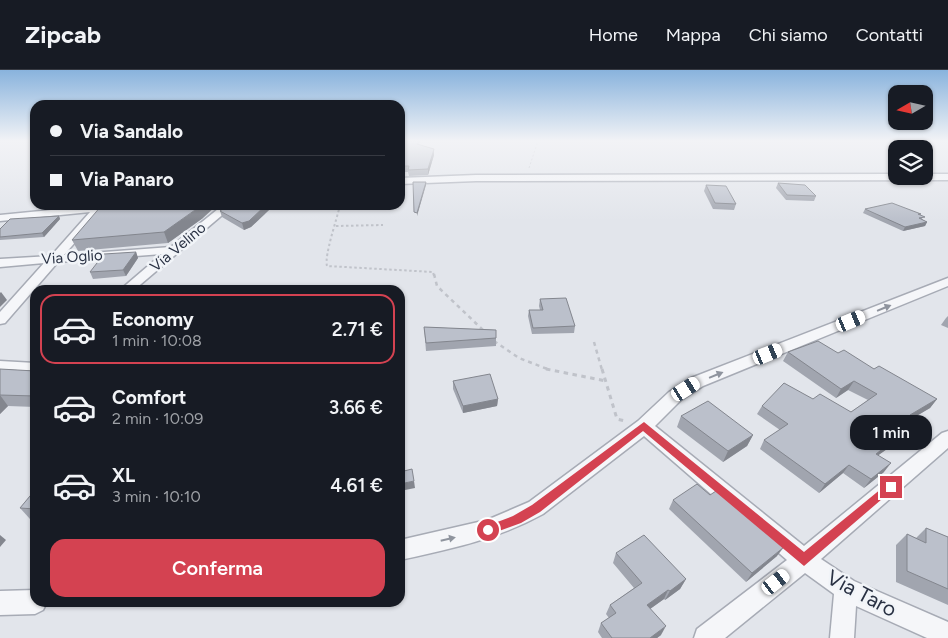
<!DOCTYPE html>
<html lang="it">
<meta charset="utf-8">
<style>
:root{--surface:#171b24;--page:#242831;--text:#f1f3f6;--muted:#9ea1a6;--line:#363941;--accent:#d44251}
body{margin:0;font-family:Figtree,sans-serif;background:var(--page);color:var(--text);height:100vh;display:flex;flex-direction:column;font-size:19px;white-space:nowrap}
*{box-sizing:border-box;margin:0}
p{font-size:16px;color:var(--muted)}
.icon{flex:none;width:28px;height:28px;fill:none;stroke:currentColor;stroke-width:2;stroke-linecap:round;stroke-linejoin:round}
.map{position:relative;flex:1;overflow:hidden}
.drawer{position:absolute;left:30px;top:215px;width:375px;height:322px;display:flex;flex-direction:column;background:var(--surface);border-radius:15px;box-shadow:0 1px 4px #0004}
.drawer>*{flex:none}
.guide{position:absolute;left:30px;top:30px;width:375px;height:110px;border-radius:15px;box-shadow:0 1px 4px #0004;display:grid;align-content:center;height:110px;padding:0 20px;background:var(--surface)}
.needle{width:32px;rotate:261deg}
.fabs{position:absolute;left:888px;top:15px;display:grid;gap:10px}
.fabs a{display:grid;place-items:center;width:45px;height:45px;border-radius:10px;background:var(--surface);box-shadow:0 1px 4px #0004;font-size:25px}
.end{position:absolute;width:22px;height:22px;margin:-11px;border:6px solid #d44251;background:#fff;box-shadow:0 0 0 2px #fff}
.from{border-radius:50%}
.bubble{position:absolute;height:35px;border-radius:15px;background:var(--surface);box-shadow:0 1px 4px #0004;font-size:16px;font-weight:600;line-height:35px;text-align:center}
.car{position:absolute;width:15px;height:30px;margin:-15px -8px;border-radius:6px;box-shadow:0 0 4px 1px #0007;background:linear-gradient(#fff 24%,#345 0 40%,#fff 0 76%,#345 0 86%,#fff 0)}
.guide b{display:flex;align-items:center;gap:18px;height:48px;font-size:19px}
.guide b+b{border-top:1px solid var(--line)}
.guide i{width:12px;height:12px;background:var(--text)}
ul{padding:9px 0 0;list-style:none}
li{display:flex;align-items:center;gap:15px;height:70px;margin:0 10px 8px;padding:0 10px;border:2px solid transparent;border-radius:15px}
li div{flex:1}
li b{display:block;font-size:19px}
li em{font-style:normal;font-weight:600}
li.selected{border-color:var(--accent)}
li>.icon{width:45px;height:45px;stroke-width:1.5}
.button{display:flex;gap:10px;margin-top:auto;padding:10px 20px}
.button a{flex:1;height:58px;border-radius:15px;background:var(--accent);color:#fff;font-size:20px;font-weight:600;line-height:58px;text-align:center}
header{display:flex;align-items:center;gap:30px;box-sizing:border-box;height:70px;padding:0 25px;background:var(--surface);border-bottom:1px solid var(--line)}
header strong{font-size:24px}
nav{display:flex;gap:28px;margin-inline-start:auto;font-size:18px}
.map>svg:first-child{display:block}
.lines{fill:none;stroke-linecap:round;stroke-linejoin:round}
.minor-casing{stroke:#a7abb5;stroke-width:3}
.path-far3{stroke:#c0c3ca;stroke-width:1;stroke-dasharray:2 2;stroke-linecap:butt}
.path-far2{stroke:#c0c3ca;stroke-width:2;stroke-dasharray:2.5 2.5;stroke-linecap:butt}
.path-far1{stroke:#c0c3ca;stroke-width:2.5;stroke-dasharray:4 4;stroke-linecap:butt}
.path{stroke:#c0c3ca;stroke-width:3;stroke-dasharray:4.5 4.5;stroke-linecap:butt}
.minor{fill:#f5f6f9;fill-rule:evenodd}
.wall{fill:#a1a5af}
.shaded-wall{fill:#83868e}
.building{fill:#bbc0cb;stroke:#83868e}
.oneway{fill:#8f949e}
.route{fill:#d44251}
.labels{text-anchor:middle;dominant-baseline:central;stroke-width:5;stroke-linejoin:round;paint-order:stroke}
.far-street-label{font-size:15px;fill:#293143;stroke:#f1f4f8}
.near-street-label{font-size:21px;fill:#293143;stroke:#f1f4f8}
</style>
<header>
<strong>Zipcab</strong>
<nav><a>Home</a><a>Mappa</a><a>Chi siamo</a><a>Contatti</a></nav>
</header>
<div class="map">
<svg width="948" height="568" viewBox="0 0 948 568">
<rect width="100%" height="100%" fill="#e2e5eb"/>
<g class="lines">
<g class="minor-casing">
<g id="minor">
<polygon points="896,104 896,106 924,106 924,104 948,104 948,110 476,111 400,114 400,108 476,105"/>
<polygon points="102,135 138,135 133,138 99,141 99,145 64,185 171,177 223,135 234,135 134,220 120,220 162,184 58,192 5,253 0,254 0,242 44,193 0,197 0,189 51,186 90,142 0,151 0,145"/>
<path d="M 948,208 L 948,216 L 703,316 L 681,330 L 655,356 L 804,476 L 942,363 L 948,361 L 948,378 L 821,489 L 854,511 L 948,552 L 948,568 L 927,568 L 856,536 L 854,568 L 830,568 L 834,524 L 805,503 L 725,568 L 694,568 L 697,559 L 787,490 L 644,366 L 543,444 C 498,469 450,479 400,490 L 400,470 L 487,450 L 529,432 L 638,351 L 669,322 L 691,308 Z"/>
<polygon points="0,291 35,293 35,303 0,301"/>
<polygon points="35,520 35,532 47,532 43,540 35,544 0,545 0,521"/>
</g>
</g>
<polyline class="path-far3" points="529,98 538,71"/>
<g class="path-far2">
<path d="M 340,135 C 337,149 324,186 327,196 L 433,202 L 434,206"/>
<polyline points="336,156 383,155"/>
</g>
<g class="path-far1">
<polyline points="434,204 437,216 485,262"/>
<polyline points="494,271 519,288 550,300"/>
<polyline points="594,272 602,300"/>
</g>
<g class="path">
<polyline points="546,299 606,311"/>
<polyline points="602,299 617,349 625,351"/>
</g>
<use href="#minor" class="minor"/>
</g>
<g class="wall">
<polygon points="400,71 420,75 434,85 428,105 409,106 408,102 400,102"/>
<polygon points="778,113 816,126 814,131 786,130 776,118"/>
<polygon points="706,115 736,134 734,140 713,139 704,121"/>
<polygon points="228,135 268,135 269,140 251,157 244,160 222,147 220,141"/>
<polygon points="865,139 921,144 920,145 923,150 927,152 925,156 903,161 863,143"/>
<polygon points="59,146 60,149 44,167 0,170 0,159"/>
<polygon points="203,148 168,173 78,181 72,170"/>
<polygon points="136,182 138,188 126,206 93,209 90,202"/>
<polygon points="540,229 575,256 574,263 532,264 528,246 529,240 540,240 539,236"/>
<polygon points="948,246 948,258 941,255 946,248"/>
<polygon points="424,257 496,260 496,276 426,281"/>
<polygon points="788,282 838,283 874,299 937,329 930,338 913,348 907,356 891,369 894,370 887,379 878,385 884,402 864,418 843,403 819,423 760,379 764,370 780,360 757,344 762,336 813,329 851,342 868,330 848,320 836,328 783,291"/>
<polygon points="0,299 35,301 35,337 8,336 0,344"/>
<polygon points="453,311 498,329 497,336 463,343 453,319"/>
<polygon points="681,346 753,365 747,376 723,392 677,357"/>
<polygon points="35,420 35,449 30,449 20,438"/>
<polygon points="673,430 777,486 746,512 669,439"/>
<polygon points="926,458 948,467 948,535 896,512 896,475 907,464 916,468"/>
<polygon points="616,483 686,509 680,519 665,530 664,529 650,539 661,565 657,568 602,568 598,562 601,553 609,548 606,544 610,535 634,518 613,493"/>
</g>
<g class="shaded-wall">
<polygon points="434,79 434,85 428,105 428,99"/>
<polygon points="426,112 426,115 417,146 417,143"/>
<polygon points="202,135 217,135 203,148 168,173 164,162"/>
<polygon points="266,135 268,135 269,140 251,157 244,160 242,153"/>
<polygon points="59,146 60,149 44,167 42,163"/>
<polygon points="927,152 925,156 903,161 905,157"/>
<polygon points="136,182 138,188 126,206 123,200"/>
<polygon points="1,222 7,230 0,237 0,223"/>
<polygon points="854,311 848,320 836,328 841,319"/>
<polygon points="0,325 8,336 0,344"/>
<polygon points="498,329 497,336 463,343 463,336"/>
<polygon points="937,329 930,338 913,348 907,356 882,376 889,367 910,345"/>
<polygon points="753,365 747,376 723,392 728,381"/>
<polygon points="894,370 887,379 869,392 876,384"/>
<polygon points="891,393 884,402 864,418 871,409"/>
<polygon points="849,395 843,403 819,423 825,414"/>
<polygon points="414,411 415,418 400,421 400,414"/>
<polygon points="0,465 6,470 0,477"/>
<polygon points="784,477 777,486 746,512 752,503"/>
<polygon points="686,509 680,519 665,530 670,521"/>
<polygon points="668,520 664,529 643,544 647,535"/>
<polygon points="666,556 661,565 657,568 650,568"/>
</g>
<g class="building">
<polygon points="400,71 420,71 420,72 417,74 434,79 428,99 408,100 409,96 400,96"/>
<polygon points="413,112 426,112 417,143 414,142"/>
<polygon points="778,113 805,115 816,126 787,125"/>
<polygon points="706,115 726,116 736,134 715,133"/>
<polygon points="892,133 921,144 918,144 925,147 919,148 927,152 905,157 865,139"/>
<polygon points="102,135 202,135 164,162 72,170"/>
<polygon points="228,135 266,135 249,151 242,153 220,141"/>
<polygon points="59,146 42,163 0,167 0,159 10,149"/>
<polygon points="136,182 123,200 90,202 104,184"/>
<polygon points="566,228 575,256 533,258 529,240 543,240 540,229"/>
<polygon points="424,257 496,260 496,268 426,273"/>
<polygon points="818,271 838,283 844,280 874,299 879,296 937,329 910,345 913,348 889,367 894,370 876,384 891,393 871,409 849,395 825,414 764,370 788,354 762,336 784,313 813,329 820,324 851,342 877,324 854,311 841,319 788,282"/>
<polygon points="0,299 35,301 35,326 0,325"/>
<polygon points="490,304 498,329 463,336 453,311"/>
<polygon points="708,331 753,365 728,381 681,346"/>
<polygon points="412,399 414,411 400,414 400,402"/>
<polygon points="697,414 710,425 716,421 784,477 752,503 673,430"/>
<polygon points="35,420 35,439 20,438"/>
<polygon points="926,458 948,467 948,519 907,501 907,464 926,473"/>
<polygon points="644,465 686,509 670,521 668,520 647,535 666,556 650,568 612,568 601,553 616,543 610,535 642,513 616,483"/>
</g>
<defs><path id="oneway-solid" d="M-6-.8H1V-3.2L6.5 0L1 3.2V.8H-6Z" transform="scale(1.25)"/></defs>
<g class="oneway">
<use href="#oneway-solid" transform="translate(884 238) rotate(-22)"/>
<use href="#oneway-solid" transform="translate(716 305) rotate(-22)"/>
<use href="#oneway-solid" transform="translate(448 469) rotate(-13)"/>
</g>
<linearGradient id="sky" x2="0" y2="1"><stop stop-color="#89b3dd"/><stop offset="0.47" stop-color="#f2f3f6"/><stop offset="1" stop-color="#f2f3f6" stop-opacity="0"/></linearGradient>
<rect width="948" height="151" fill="url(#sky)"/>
<polygon class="route" points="644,352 804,482 887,414 891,413 896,417 804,496 643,361 540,442 521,453 488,465 484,464 483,460 484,457 513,446 532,435"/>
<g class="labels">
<g class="far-street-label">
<text transform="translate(178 177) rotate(-40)">Via Velino</text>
<text transform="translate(72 187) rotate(-4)">Via Oglio</text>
</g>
<g class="near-street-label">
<text transform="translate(862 523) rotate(28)">Via Taro</text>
</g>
</g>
</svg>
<div class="fabs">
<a><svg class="needle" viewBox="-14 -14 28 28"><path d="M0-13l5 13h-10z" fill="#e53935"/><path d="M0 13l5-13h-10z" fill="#9ea1a6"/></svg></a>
<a><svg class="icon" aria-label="layers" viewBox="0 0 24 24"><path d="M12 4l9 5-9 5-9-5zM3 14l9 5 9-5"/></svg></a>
</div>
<i class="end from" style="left:488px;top:460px"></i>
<i class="end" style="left:891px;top:417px"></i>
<div class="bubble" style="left:850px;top:345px;width:82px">1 min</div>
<i class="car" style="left:851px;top:251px;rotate:68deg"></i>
<i class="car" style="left:768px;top:284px;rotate:68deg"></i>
<i class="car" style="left:686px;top:319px;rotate:58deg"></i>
<i class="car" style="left:776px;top:512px;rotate:52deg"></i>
<div class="guide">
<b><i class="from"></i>Via Sandalo</b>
<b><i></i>Via Panaro</b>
</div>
<section class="drawer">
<ul>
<li class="selected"><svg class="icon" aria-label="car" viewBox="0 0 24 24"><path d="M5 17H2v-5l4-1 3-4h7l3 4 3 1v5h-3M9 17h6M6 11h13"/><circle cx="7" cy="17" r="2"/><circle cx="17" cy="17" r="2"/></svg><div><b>Economy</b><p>1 min · 10:08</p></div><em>2.71 €</em></li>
<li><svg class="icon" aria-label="car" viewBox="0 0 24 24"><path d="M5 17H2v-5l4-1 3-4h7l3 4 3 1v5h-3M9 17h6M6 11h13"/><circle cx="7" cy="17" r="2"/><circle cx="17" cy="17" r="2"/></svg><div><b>Comfort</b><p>2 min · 10:09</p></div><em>3.66 €</em></li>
<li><svg class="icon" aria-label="car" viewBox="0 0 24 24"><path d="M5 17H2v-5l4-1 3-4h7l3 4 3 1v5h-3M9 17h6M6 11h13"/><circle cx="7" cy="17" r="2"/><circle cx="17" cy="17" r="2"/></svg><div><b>XL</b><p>3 min · 10:10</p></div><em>4.61 €</em></li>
</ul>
<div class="button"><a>Conferma</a></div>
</section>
</div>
